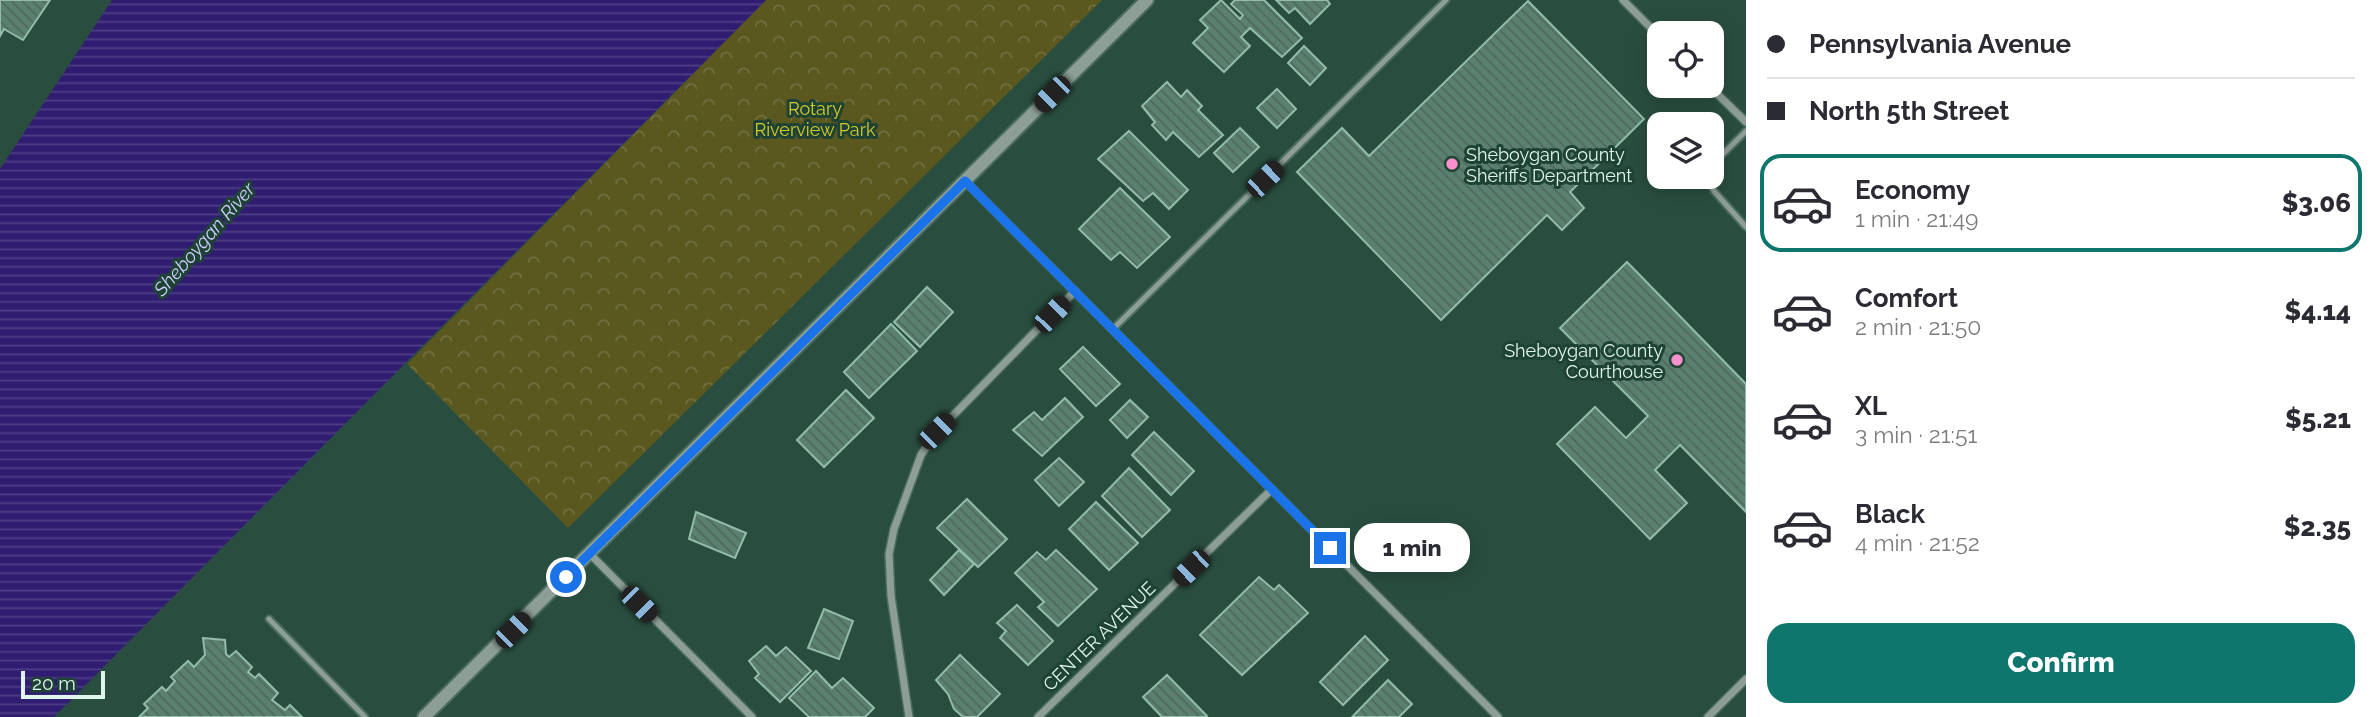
<!DOCTYPE html>
<meta charset="utf-8">
<style>
:root{--surface:#fff;--page:#f2f2f3;--text:#2b2b33;--muted:#7c7c81;--line:#e1e1e2;--accent:#0f766e}
body{margin:0;font-family:Raleway,sans-serif;background:var(--page);color:var(--text);height:100vh;display:flex;flex-direction:column;font-size:26px;white-space:nowrap}
*{box-sizing:border-box;margin:0}
p{font-size:23px;color:var(--muted)}
.icon{flex:none;width:38px;height:38px;fill:none;stroke:currentColor;stroke-width:2;stroke-linecap:round;stroke-linejoin:round}
.map{position:relative;flex:1;overflow:hidden}
.drawer{display:flex;flex-direction:column;background:var(--surface);width:630px}
.drawer>*{flex:none}
.top-card{display:grid;align-content:center;height:154px;padding:0 21px;background:var(--surface)}
.buttons{position:absolute;left:1647px;top:21px;display:grid;gap:14px}
.buttons a{display:grid;place-items:center;width:77px;height:77px;border-radius:14px;background:var(--surface);box-shadow:0 4px 18px #0003;font-size:35px}
.scale{position:absolute;left:21px;bottom:18px;width:84px;box-sizing:border-box;padding-left:7px;border:4px solid #e0f5eb;border-top:0;font-size:19px;line-height:24px;white-space:nowrap;color:#e0f5eb;-webkit-text-stroke:5px #1e4335;paint-order:stroke}
.end{position:absolute;width:32px;height:32px;margin:-16px;border:9px solid #1a73e8;background:#fff;box-shadow:0 0 0 4px #fff}
.from{border-radius:50%}
.bubble{position:absolute;height:49px;border-radius:21px;background:var(--surface);box-shadow:0 4px 18px #0003;font-size:23px;font-weight:800;line-height:49px;text-align:center}
.car{position:absolute;width:21px;height:42px;margin:-21px -10px;border-radius:9px;box-shadow:0 0 5px 2px #0007;background:linear-gradient(#222 24%,#8ab4d8 0 40%,#222 0 76%,#8ab4d8 0 86%,#222 0)}
.top-card b{display:flex;align-items:center;gap:24px;height:66px;font-size:26px}
.top-card b+b{border-top:2px solid var(--line)}
.top-card i{width:18px;height:18px;background:var(--text)}
ul{padding:0;list-style:none}
li{display:flex;align-items:center;gap:21px;height:98px;margin:0 14px 10px;padding:0 7px;border:4px solid transparent;border-radius:21px}
li div{flex:1}
li b{display:block;font-size:26px}
li em{font-style:normal;font-weight:800}
li.selected{border-color:var(--accent)}
li>.icon{width:63px;height:63px;stroke-width:1.5}
.action{display:flex;gap:14px;margin-top:auto;padding:14px 21px}
.action a{flex:1;height:80px;border-radius:21px;background:var(--accent);color:#fff;font-size:28px;font-weight:800;line-height:80px;text-align:center}
main{display:flex;flex:1;min-height:0}
.map>svg:first-child{display:block}
.park{fill:url(#park-crowns)}
.water{fill:url(#water-rules)}
.building{fill:url(#building-back-hatch);stroke:#93bcaa;stroke-width:2}
.lines{fill:none;stroke-linecap:round;stroke-linejoin:round}
.service-casing{stroke:#4a6c5e;stroke-width:9}
.minor-casing{stroke:#4a6c5e;stroke-width:10}
.tertiary-casing{stroke:#4a6c5e;stroke-width:16}
.service{stroke:#8d9e96;stroke-width:5}
.minor{stroke:#8d9e96;stroke-width:7}
.tertiary{stroke:#8d9e96;stroke-width:12}
.route{stroke:#1a73e8;stroke-width:9}
.poi-dot{fill:#f890cb;stroke:#1e4335;stroke-width:2.5}
.labels{text-anchor:middle;dominant-baseline:central;stroke-width:6;stroke-linejoin:round;paint-order:stroke}
.park-label{font-size:18px;fill:#d4ca29;stroke:#1e4335}
.poi-label{font-size:18px;fill:#e0f5eb;stroke:#1e4335;text-anchor:start}
.street-label{font-size:18px;fill:#e0f5eb;stroke:#1e4335}
.water-label{font-size:19px;font-style:italic;fill:#cfceff;stroke:#1e4335}
</style>
<main>
<div class="map">
<svg width="1746" height="717" viewBox="0 0 1746 717">
<defs>
<pattern id="park-crowns" width="20" height="18" patternUnits="userSpaceOnUse" patternTransform="scale(1.75)"><rect width="20" height="18" fill="#5a571f"/><path d="M2 6a3 3 0 1 1 6 0M12 15a3 3 0 1 1 6 0" fill="none" stroke="#717040"/></pattern>
<pattern id="water-rules" width="6" height="5" patternUnits="userSpaceOnUse" patternTransform="scale(1.75)"><rect width="6" height="5" fill="#301d71"/><path d="M0 2.5h6" fill="none" stroke="#4e3e85"/></pattern>
<pattern id="building-back-hatch" width="6" height="6" patternUnits="userSpaceOnUse" patternTransform="scale(1.75)"><rect width="6" height="6" fill="#5a8170"/><path d="M-1 5l2 2M0 0l6 6M5-1l2 2" fill="none" stroke="#50685d"/></pattern>
</defs>
<rect width="100%" height="100%" fill="#294e3f"/>
<polygon class="park" points="766,0 1102,0 568,528 407,364"/>
<polygon class="water" points="112,0 766,0 54,717 0,717 0,169"/>
<g class="building">
<polygon points="0,0 50,0 23,40 4,29 0,36"/>
<polygon points="1221,0 1240,19 1243,15 1231,4 1235,0 1264,0 1302,38 1282,57 1250,28 1241,37 1250,46 1224,72 1193,43 1208,28 1200,20"/>
<polygon points="1276,0 1327,0 1330,4 1310,24 1295,8 1289,13"/>
<polygon points="1528,1 1644,119 1570,192 1584,208 1562,230 1547,215 1441,320 1297,172 1342,128 1369,156"/>
<polygon points="1304,46 1326,68 1310,85 1288,63"/>
<polygon points="1167,82 1181,97 1187,90 1202,106 1198,110 1223,135 1199,157 1173,132 1166,140 1152,125 1155,122 1142,106"/>
<polygon points="1277,89 1296,109 1277,128 1257,108"/>
<polygon points="1240,128 1259,147 1233,172 1214,153"/>
<polygon points="1129,131 1188,190 1169,209 1153,193 1143,201 1098,159"/>
<polygon points="1120,188 1170,237 1137,268 1120,252 1111,260 1079,229"/>
<polygon points="1627,262 1746,384 1746,512 1680,445 1655,470 1687,503 1650,539 1557,444 1595,407 1626,438 1648,416 1560,328"/>
<polygon points="927,287 953,312 920,347 894,322"/>
<polygon points="891,324 917,351 869,398 844,372"/>
<polygon points="1083,347 1120,384 1096,406 1060,369"/>
<polygon points="846,390 874,418 824,467 797,440"/>
<polygon points="1065,398 1083,417 1042,456 1013,430 1034,412 1042,420"/>
<polygon points="1130,400 1148,417 1127,438 1110,420"/>
<polygon points="1154,432 1194,471 1171,495 1132,455"/>
<polygon points="1059,458 1084,482 1059,506 1035,480"/>
<polygon points="1129,468 1170,510 1142,537 1102,496"/>
<polygon points="967,499 1007,539 978,567 937,528"/>
<polygon points="1096,502 1138,543 1109,570 1069,529"/>
<polygon points="696,512 746,533 735,558 689,539"/>
<polygon points="959,550 974,564 944,595 930,580"/>
<polygon points="1056,550 1097,589 1058,626 1038,607 1044,602 1015,573 1037,552 1046,560"/>
<polygon points="1259,577 1274,590 1279,585 1308,613 1242,675 1200,635"/>
<polygon points="1017,605 1053,641 1028,665 1000,638 1006,631 997,623"/>
<polygon points="824,609 853,621 839,659 808,648"/>
<polygon points="1365,636 1388,660 1343,705 1320,682"/>
<polygon points="203,638 225,640 226,654 229,657 236,651 252,667 248,672 255,678 259,674 278,693 272,700 285,710 290,705 302,717 139,717 148,708 144,704 162,687 166,691 175,681 171,677 188,661 194,667 205,655"/>
<polygon points="766,646 776,656 786,647 811,671 780,702 755,678 759,674 749,661"/>
<polygon points="960,655 1000,694 977,717 963,717 954,709 948,694 936,680"/>
<polygon points="816,671 832,688 843,678 874,708 865,717 809,717 789,698"/>
<polygon points="1167,675 1207,716 1206,717 1162,717 1143,697"/>
<polygon points="1388,680 1412,704 1399,717 1352,717"/>
</g>
<g class="lines">
<g class="service-casing">
<g id="service">
<polyline points="1712,165 1746,131"/>
<polyline points="1707,177 1714,191 1746,227"/>
<polyline points="1113,329 1446,0"/>
<polyline points="269,619 365,717"/>
</g>
</g>
<g class="minor-casing">
<g id="minor">
<polyline points="1623,0 1659,36"/>
<polyline points="1709,86 1746,122"/>
<polyline points="965,181 1498,717"/>
<polyline points="590,554 752,717"/>
<polyline points="909,717 891,596 889,554 894,529 921,455 934,435 1075,291"/>
<polyline points="1038,717 1272,489"/>
<polyline points="1708,717 1746,679"/>
</g>
</g>
<g class="tertiary-casing">
<polyline id="tertiary" points="424,717 1147,0"/>
</g>
<use href="#service" class="service"/>
<use href="#minor" class="minor"/>
<use href="#tertiary" class="tertiary"/>
</g>
<g class="lines">
<polyline class="route" points="566,577 965,181 1330,548"/>
</g>
<g class="poi-dot">
<circle cx="1452" cy="164" r="7"/>
<circle cx="1677" cy="360" r="7"/>
</g>
<g class="labels">
<g class="park-label">
<text x="815" y="108">Rotary<tspan x="815" dy="21">Riverview Park</tspan></text>
</g>
<g class="poi-label">
<text x="1466" y="154">Sheboygan County<tspan x="1466" dy="21">Sheriffs Department</tspan></text>
<text x="1663" y="350" text-anchor="end">Sheboygan County<tspan x="1663" dy="21">Courthouse</tspan></text>
</g>
<g class="street-label">
<text transform="translate(1099 636) rotate(-44)">CENTER AVENUE</text>
</g>
<g class="water-label">
<text transform="translate(204 239) rotate(-49)">Sheboygan River</text>
</g>
</g>
</svg>
<div class="buttons">
<a><svg class="icon" aria-label="locate" viewBox="0 0 24 24"><circle cx="12" cy="12" r="6"/><path d="M12 2v4M12 18v4M2 12h4M18 12h4"/></svg></a>
<a><svg class="icon" aria-label="layers" viewBox="0 0 24 24"><path d="M12 4l9 5-9 5-9-5zM3 14l9 5 9-5"/></svg></a>
</div>
<div class="scale">20 m</div>
<i class="end from" style="left:566px;top:577px"></i>
<i class="end" style="left:1330px;top:548px"></i>
<div class="bubble" style="left:1354px;top:523px;width:116px">1 min</div>
<i class="car" style="left:1052px;top:94px;rotate:225deg"></i>
<i class="car" style="left:1265px;top:179px;rotate:46deg"></i>
<i class="car" style="left:1052px;top:314px;rotate:44deg"></i>
<i class="car" style="left:937px;top:431px;rotate:45deg"></i>
<i class="car" style="left:1191px;top:568px;rotate:226deg"></i>
<i class="car" style="left:639px;top:604px;rotate:135deg"></i>
<i class="car" style="left:513px;top:630px;rotate:45deg"></i>
</div>
<section class="drawer">
<div class="top-card">
<b><i class="from"></i>Pennsylvania Avenue</b>
<b><i></i>North 5th Street</b>
</div>
<ul>
<li class="selected"><svg class="icon" aria-label="car" viewBox="0 0 24 24"><path d="M5 17H2v-5l4-1 3-4h7l3 4 3 1v5h-3M9 17h6M6 11h13"/><circle cx="7" cy="17" r="2"/><circle cx="17" cy="17" r="2"/></svg><div><b>Economy</b><p>1 min · 21:49</p></div><em>$3.06</em></li>
<li><svg class="icon" aria-label="car" viewBox="0 0 24 24"><path d="M5 17H2v-5l4-1 3-4h7l3 4 3 1v5h-3M9 17h6M6 11h13"/><circle cx="7" cy="17" r="2"/><circle cx="17" cy="17" r="2"/></svg><div><b>Comfort</b><p>2 min · 21:50</p></div><em>$4.14</em></li>
<li><svg class="icon" aria-label="car" viewBox="0 0 24 24"><path d="M5 17H2v-5l4-1 3-4h7l3 4 3 1v5h-3M9 17h6M6 11h13"/><circle cx="7" cy="17" r="2"/><circle cx="17" cy="17" r="2"/></svg><div><b>XL</b><p>3 min · 21:51</p></div><em>$5.21</em></li>
<li><svg class="icon" aria-label="car" viewBox="0 0 24 24"><path d="M5 17H2v-5l4-1 3-4h7l3 4 3 1v5h-3M9 17h6M6 11h13"/><circle cx="7" cy="17" r="2"/><circle cx="17" cy="17" r="2"/></svg><div><b>Black</b><p>4 min · 21:52</p></div><em>$2.35</em></li>
</ul>
<div class="action"><a>Confirm</a></div>
</section>
</main>
